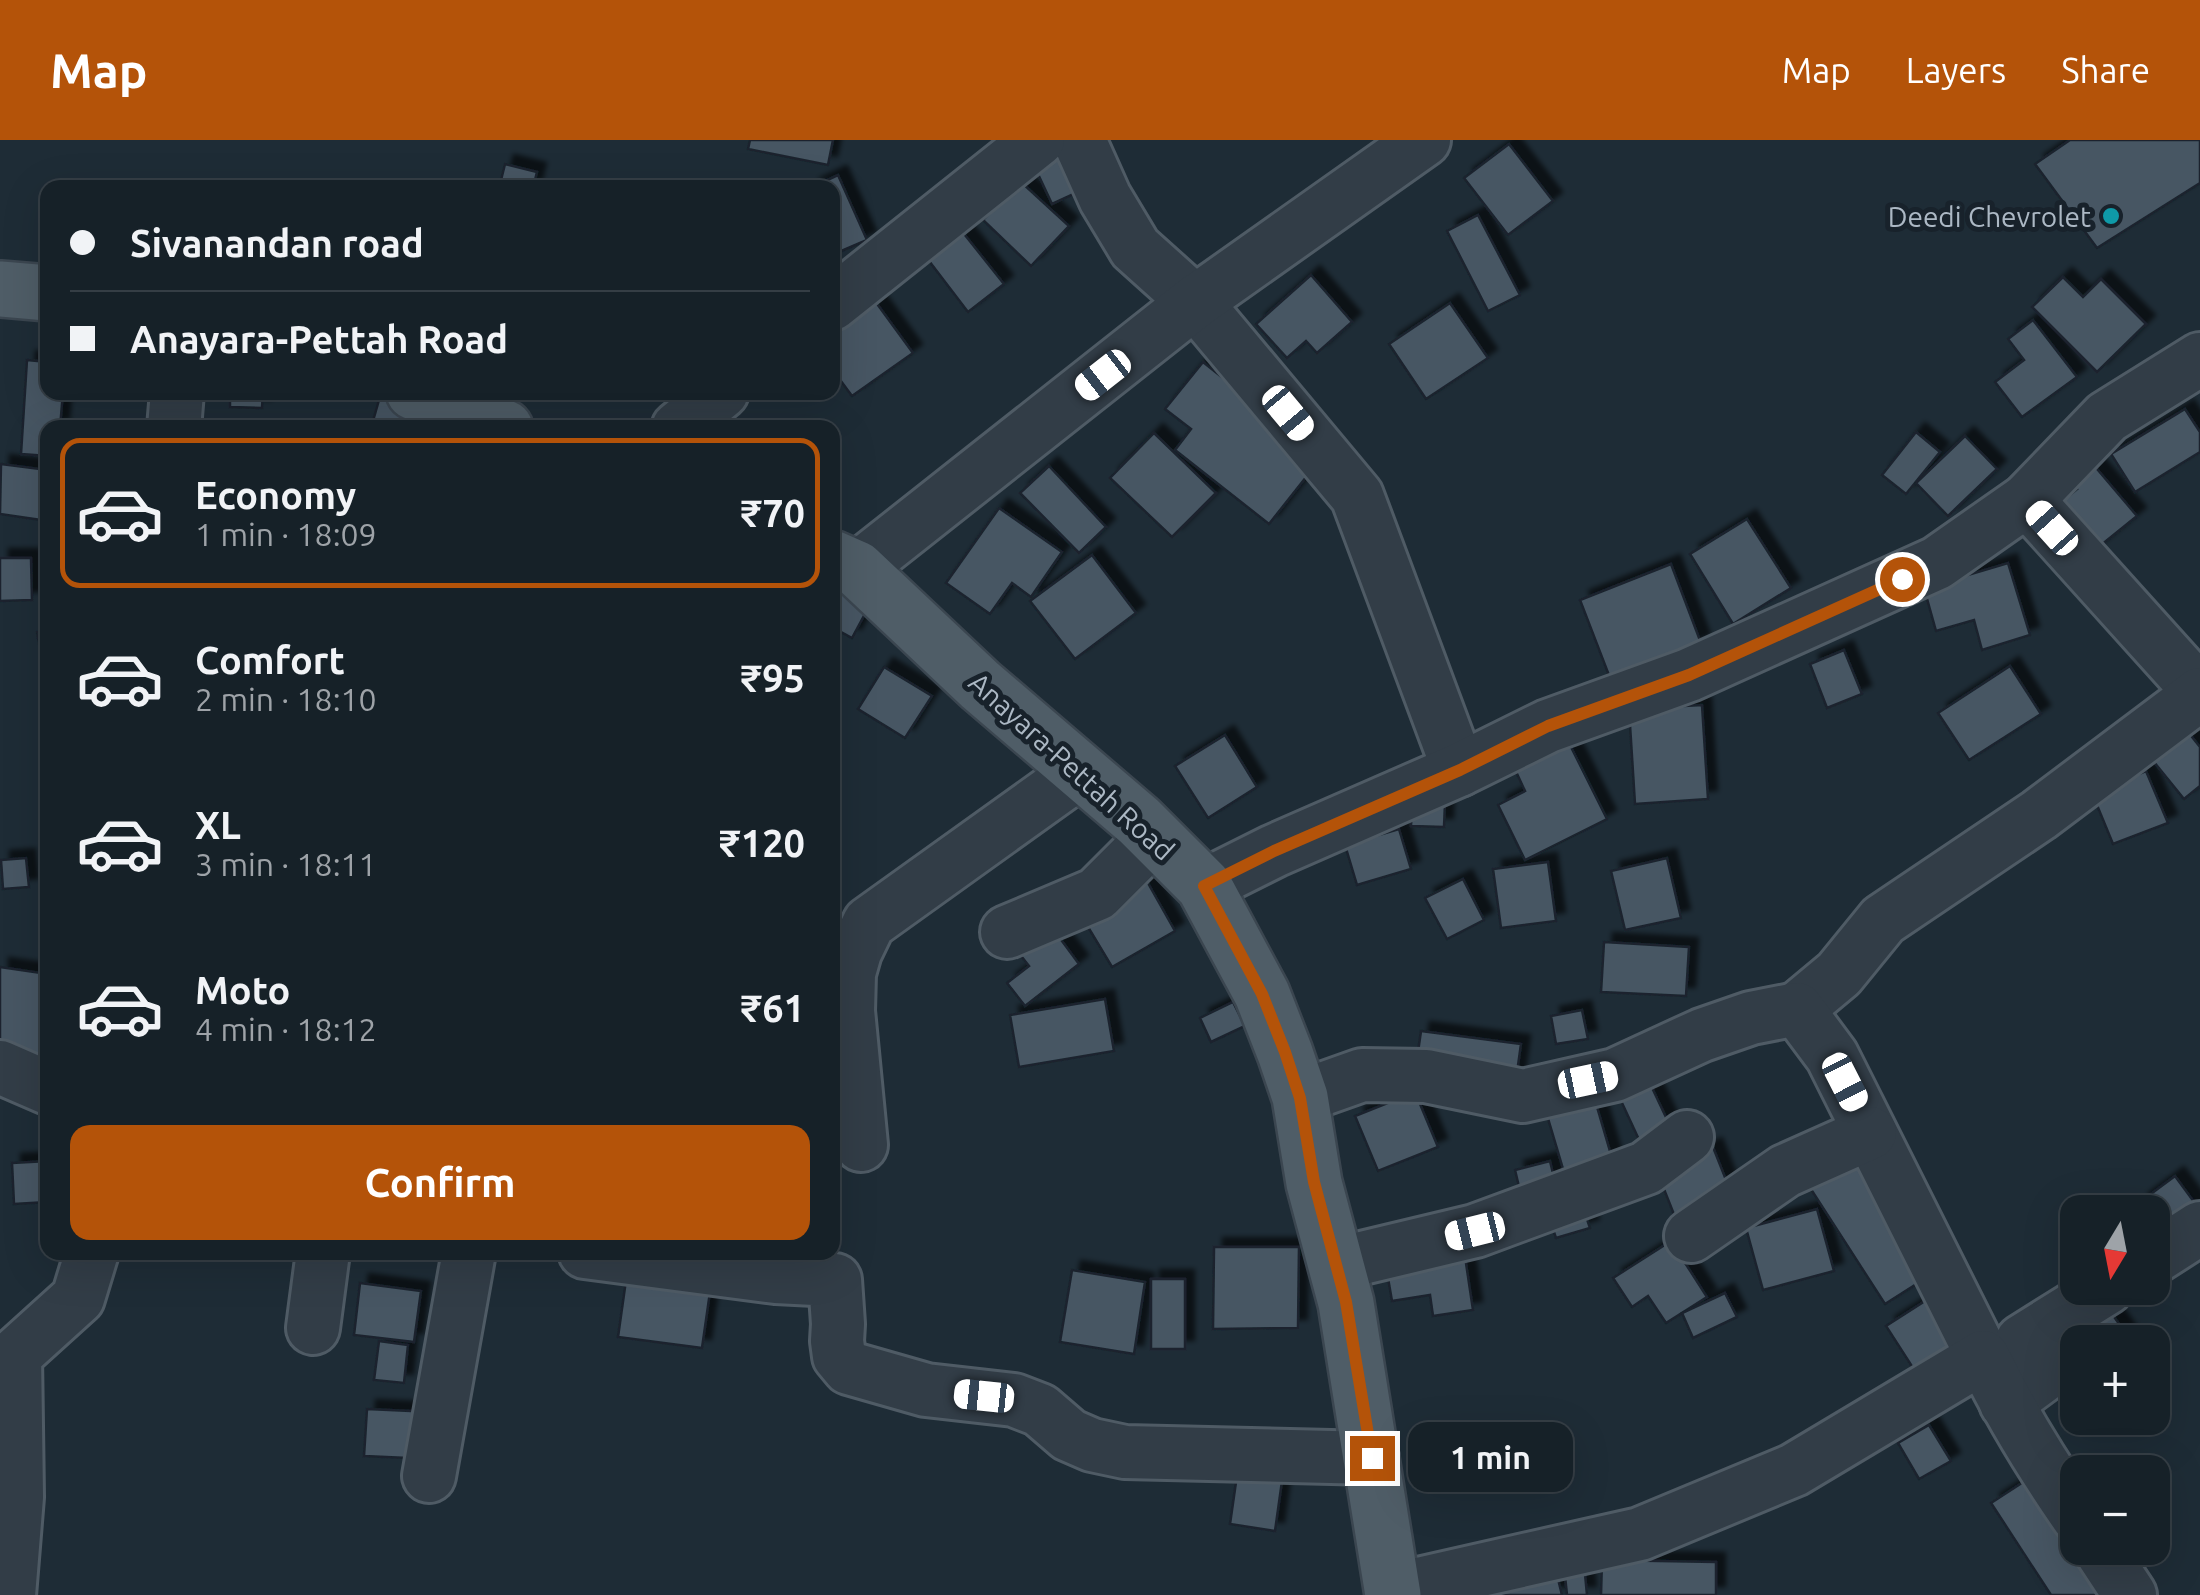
<!DOCTYPE html>
<meta charset="utf-8">
<style>
:root{--surface:#162128;--page:#232e34;--text:#f1f3f6;--muted:#9ea3a8;--line:#353e45;--accent:#b45309}
body{margin:0;font-family:Ubuntu,sans-serif;background:var(--page);color:var(--text);height:100vh;display:flex;flex-direction:column;font-size:38px;white-space:nowrap}
*{box-sizing:border-box;margin:0}
p{font-size:32px;color:var(--muted)}
.icon{flex:none;width:55px;height:55px;fill:none;stroke:currentColor;stroke-width:2;stroke-linecap:round;stroke-linejoin:round}
.map{position:relative;flex:1;overflow:hidden}
.details{position:absolute;left:40px;top:280px;width:800px;height:840px;display:flex;flex-direction:column;background:var(--surface);border-radius:20px;box-shadow:0 10px 40px #0002,0 0 0 2px var(--line)}
.details>*{flex:none}
.top-card{position:absolute;left:40px;top:40px;width:800px;height:220px;border-radius:20px;box-shadow:0 10px 40px #0002,0 0 0 2px var(--line);display:grid;align-content:center;height:220px;padding:0 30px;background:var(--surface)}
.needle{width:65px;rotate:190deg}
.tools{position:absolute;left:2060px;top:1055px;display:grid;gap:20px}
.tools a{display:grid;place-items:center;width:110px;height:110px;border-radius:20px;background:var(--surface);box-shadow:0 10px 40px #0002,0 0 0 2px var(--line);font-size:50px}
.end{position:absolute;width:45px;height:45px;margin:-22px;border:12px solid #b45309;background:#fff;box-shadow:0 0 0 5px #fff}
.from{border-radius:50%}
.bubble{position:absolute;height:70px;border-radius:20px;background:var(--surface);box-shadow:0 10px 40px #0002,0 0 0 2px var(--line);font-size:32px;font-weight:600;line-height:70px;text-align:center}
.car{position:absolute;width:30px;height:60px;margin:-30px -15px;border-radius:12px;box-shadow:0 0 8px 2px #0007;background:linear-gradient(#fff 24%,#345 0 40%,#fff 0 76%,#345 0 86%,#fff 0)}
.top-card b{display:flex;align-items:center;gap:35px;height:95px;font-size:38px}
.top-card b+b{border-top:2px solid var(--line)}
.top-card i{width:25px;height:25px;background:var(--text)}
ul{padding:18px 0 0;list-style:none}
li{display:flex;align-items:center;gap:30px;height:150px;margin:0 20px 15px;padding:0 10px;border:5px solid transparent;border-radius:20px}
li div{flex:1}
li b{display:block;font-size:38px}
li em{font-style:normal;font-weight:600}
li.current{border-color:var(--accent)}
li>.icon{width:90px;height:90px;stroke-width:1.5}
.primary-button{display:flex;gap:20px;margin-top:auto;padding:20px 30px}
.primary-button a{flex:1;height:115px;border-radius:20px;background:var(--accent);color:#fff;font-size:40px;font-weight:600;line-height:115px;text-align:center}
header{display:flex;align-items:center;gap:60px;box-sizing:border-box;height:140px;padding:0 50px;background:var(--accent);color:#fff}
header strong{font-size:48px}
nav{display:flex;gap:55px;margin-inline-start:auto;font-size:35px}
.map>svg:first-child{display:block}
.building{fill:#465663;stroke:#1a242d;stroke-width:2.5;filter:url(#shadow)}
.lines{fill:none;stroke-linecap:round;stroke-linejoin:round}
.minor-casing{stroke:#4f5b65;stroke-width:58}
.major-casing{stroke:#3b4650;stroke-width:60}
.minor{stroke:#323d47;stroke-width:52}
.major{stroke:#4f5d67;stroke-width:55}
.route{stroke:#b45309;stroke-width:12}
.culture-dot{fill:#0f9aa8;stroke:#18222b;stroke-width:4}
.labels{text-anchor:middle;dominant-baseline:central;stroke-width:10;stroke-linejoin:round;paint-order:stroke}
.poi-label{font-size:28px;fill:#acb8c4;stroke:#18222b;text-anchor:end}
.street-label{font-size:28px;fill:#acb8c4;stroke:#18222b}
</style>
<header>
<strong>Map</strong>
<nav><a>Map</a><a>Layers</a><a>Share</a></nav>
</header>
<div class="map">
<svg width="2200" height="1455" viewBox="0 0 2200 1455">
<defs>
<filter id="shadow"><feDropShadow dx="9" dy="-9" stdDeviation="2.5" flood-color="#0009"/></filter>
</defs>
<rect width="100%" height="100%" fill="#1e2c36"/>
<g class="building">
<polygon points="750,0 833,0 828,25 748,9"/>
<polygon points="1065,0 1089,47 1052,64 1030,17"/>
<polygon points="2070,0 2200,0 2200,43 2097,108 2035,24"/>
<polygon points="1509,4 1553,61 1508,95 1464,38"/>
<polygon points="505,24 537,32 533,48 499,48"/>
<polygon points="838,35 867,100 832,115 832,48 810,48"/>
<polygon points="1020,41 1069,86 1031,126 983,80"/>
<polygon points="1478,75 1520,155 1488,171 1447,91"/>
<polygon points="961,90 1004,144 968,172 926,117"/>
<polygon points="1311,135 1352,182 1317,213 1306,201 1287,218 1256,184"/>
<polygon points="2063,137 2083,157 2101,139 2146,184 2097,232 2032,167"/>
<polygon points="875,161 913,213 852,256 832,229 832,191"/>
<polygon points="1450,163 1488,218 1426,259 1389,204"/>
<polygon points="2033,180 2077,237 2022,277 1995,242 2024,220 2008,199"/>
<polygon points="27,220 48,222 48,252 63,252 60,288 48,288 48,316 21,314"/>
<polygon points="1203,222 1322,317 1269,384 1175,310 1191,289 1165,269"/>
<polygon points="230,252 263,252 262,268 230,267"/>
<polygon points="381,253 440,271 435,288 371,288"/>
<polygon points="2185,269 2200,292 2200,312 2135,352 2111,314"/>
<polygon points="1916,292 1940,312 1906,354 1882,335"/>
<polygon points="1154,293 1216,353 1172,397 1110,338"/>
<polygon points="1965,296 1997,329 1948,376 1916,343"/>
<polygon points="2092,323 2137,376 2090,414 2053,369 2077,349 2070,341"/>
<polygon points="1,324 48,330 48,381 0,374"/>
<polygon points="1049,326 1106,387 1079,413 1020,353"/>
<polygon points="999,368 1062,412 1031,457 1012,443 990,474 946,443"/>
<polygon points="1747,379 1791,448 1733,484 1690,414"/>
<polygon points="1092,415 1136,473 1075,519 1030,461"/>
<polygon points="0,418 31,418 32,460 0,461"/>
<polygon points="2008,423 2030,495 1982,510 1974,480 1936,491 1924,448"/>
<polygon points="1671,424 1701,503 1610,538 1580,460"/>
<polygon points="844,444 873,459 852,498 832,487 832,465"/>
<polygon points="48,491 48,548 47,548 37,492"/>
<polygon points="1844,510 1862,554 1827,568 1810,524"/>
<polygon points="2010,526 2041,574 1969,620 1938,573"/>
<polygon points="884,527 932,556 905,598 858,569"/>
<polygon points="1702,565 1708,659 1635,664 1629,569"/>
<polygon points="2181,583 2200,607 2200,646 2184,659 2145,611"/>
<polygon points="1225,595 1257,647 1208,678 1175,626"/>
<polygon points="1566,597 1607,679 1525,720 1498,665 1525,651 1512,623"/>
<polygon points="2146,631 2168,683 2113,704 2092,653"/>
<polygon points="1412,661 1445,663 1444,687 1411,686"/>
<polygon points="1399,689 1411,729 1357,745 1345,705"/>
<polygon points="26,718 29,747 3,749 1,720"/>
<polygon points="1667,718 1681,778 1625,790 1611,731"/>
<polygon points="1548,722 1556,781 1501,788 1493,729"/>
<polygon points="1144,736 1175,791 1112,827 1079,772"/>
<polygon points="1463,739 1484,780 1447,799 1425,758"/>
<polygon points="1048,782 1079,824 1025,866 1007,843 1029,826 1014,807"/>
<polygon points="1604,802 1689,807 1686,856 1601,852"/>
<polygon points="0,827 48,834 48,917 0,911"/>
<polygon points="1105,859 1114,911 1019,927 1010,875"/>
<polygon points="1233,862 1245,886 1211,902 1200,878"/>
<polygon points="1582,870 1588,899 1556,904 1551,876"/>
<polygon points="1421,891 1521,904 1515,947 1415,933"/>
<polygon points="1647,937 1672,990 1641,1004 1616,950"/>
<polygon points="1415,952 1438,1007 1378,1031 1355,976"/>
<polygon points="1595,960 1614,1025 1566,1039 1547,975"/>
<polygon points="1713,1007 1732,1055 1675,1077 1656,1029"/>
<polygon points="1850,1012 1929,1136 1885,1164 1805,1040"/>
<polygon points="48,1021 48,1062 14,1064 12,1023"/>
<polygon points="1550,1021 1556,1046 1521,1055 1515,1030"/>
<polygon points="2175,1036 2200,1070 2166,1098 2152,1080 2152,1072 2147,1072 2140,1062"/>
<polygon points="1582,1064 1590,1088 1556,1098 1548,1075"/>
<polygon points="1817,1069 1834,1131 1763,1150 1746,1088"/>
<polygon points="1671,1101 1707,1157 1666,1183 1648,1156 1632,1167 1613,1138"/>
<polygon points="1463,1103 1473,1170 1433,1176 1430,1155 1392,1161 1384,1115"/>
<polygon points="1214,1107 1299,1107 1298,1188 1213,1189"/>
<polygon points="1072,1130 1145,1142 1134,1214 1060,1202"/>
<polygon points="627,1133 711,1145 702,1208 618,1197"/>
<rect x="1151" y="1139" width="34" height="70"/>
<polygon points="360,1143 421,1151 414,1202 354,1195"/>
<polygon points="1725,1153 1737,1177 1693,1198 1682,1173"/>
<polygon points="1936,1154 1972,1210 1922,1242 1886,1186"/>
<polygon points="2105,1164 2132,1202 2078,1202 2078,1245 2048,1203"/>
<polygon points="379,1201 408,1205 404,1243 374,1240"/>
<polygon points="367,1269 433,1272 430,1319 364,1316"/>
<polygon points="1929,1285 1951,1321 1919,1339 1898,1303"/>
<polygon points="1238,1328 1283,1334 1275,1391 1230,1384"/>
<polygon points="2034,1335 2078,1402 2105,1455 2051,1455 1991,1363"/>
<polygon points="1602,1420 1716,1422 1716,1455 1601,1455"/>
<polygon points="1556,1431 1562,1455 1454,1455"/>
<polygon points="1585,1434 1587,1455 1567,1455 1565,1436"/>
</g>
<g class="lines">
<g class="minor-casing">
<g id="minor">
<polyline points="1079,0 1105,58 1135,108 1195,162 1357,356 1459,630"/>
<polyline points="832,164 1038,0"/>
<polyline points="174,288 177,252"/>
<polyline points="678,288 722,252"/>
<polyline points="2027,360 2200,552"/>
<polyline points="857,429 1195,162 1424,0"/>
<polyline points="1204,746 1274,711 1459,630 1548,586 1689,535 1937,423 2027,360 2107,277 2200,219"/>
<polyline points="1007,792 1097,754 1154,697"/>
<polyline points="1797,869 1839,834 1883,780 2039,675 2200,554"/>
<polyline points="0,927 48,948"/>
<polyline points="1300,957 1362,935 1426,936 1523,956 1615,935 1702,895 1751,878 1797,869 1832,916 1983,1217"/>
<polyline points="861,1005 848,871 849,833 855,812 869,783 1081,631"/>
<polyline points="1691,1096 1785,1031 1870,993"/>
<polyline points="585,1112 776,1137 835,1140 838,1184 837,1201 839,1216 849,1228 926,1250 1014,1260 1040,1270 1069,1295 1092,1305 1125,1312 1372,1318"/>
<polyline points="2152,1119 2200,1088"/>
<polyline points="1337,1124 1475,1091 1646,1028 1687,997"/>
<polyline points="313,1188 323,1112"/>
<polyline points="2006,1263 2044,1235 2022,1201 2107,1148"/>
<polyline points="429,1336 469,1112"/>
<polyline points="2099,1408 2130,1455"/>
<path d="M 1392,1450 L 1640,1394 L 1794,1330 L 1983,1217 C 2010,1273 2042,1325 2078,1377"/>
<polyline points="9,1455 17,1357 15,1215 78,1158 92,1112"/>
</g>
</g>
<g class="major-casing">
<g id="major">
<polyline points="0,149 48,153"/>
<polyline points="414,252 505,288"/>
<polyline points="832,418 857,429 980,545 1139,681 1204,746 1262,854 1285,913 1300,957 1314,1043 1346,1163 1393,1455"/>
</g>
</g>
<use href="#minor" class="minor"/>
<use href="#major" class="major"/>
</g>
<g class="lines">
<polyline class="route" points="1372,1318 1346,1162 1314,1042 1300,958 1285,912 1262,854 1204,746 1274,711 1460,630 1548,586 1689,535 1902,439"/>
</g>
<circle class="culture-dot" cx="2111" cy="76" r="10"/>
<g class="labels">
<g class="poi-label">
<text x="2091" y="76">Deedi Chevrolet</text>
</g>
<g class="street-label">
<text transform="translate(1072 626) rotate(42)">Anayara-Pettah Road</text>
</g>
</g>
</svg>
<div class="tools">
<a><svg class="needle" viewBox="-14 -14 28 28"><path d="M0-13l5 13h-10z" fill="#e53935"/><path d="M0 13l5-13h-10z" fill="#9ea3a8"/></svg></a>
<a>+</a>
<a>−</a>
</div>
<i class="end from" style="left:1902px;top:439px"></i>
<i class="end" style="left:1372px;top:1318px"></i>
<div class="bubble" style="left:1408px;top:1282px;width:165px">1 min</div>
<i class="car" style="left:1103px;top:235px;rotate:232deg"></i>
<i class="car" style="left:1288px;top:273px;rotate:140deg"></i>
<i class="car" style="left:2052px;top:388px;rotate:318deg"></i>
<i class="car" style="left:1588px;top:940px;rotate:78deg"></i>
<i class="car" style="left:1845px;top:942px;rotate:153deg"></i>
<i class="car" style="left:1475px;top:1091px;rotate:256deg"></i>
<i class="car" style="left:984px;top:1256px;rotate:276deg"></i>
<div class="top-card">
<b><i class="from"></i>Sivanandan road</b>
<b><i></i>Anayara-Pettah Road</b>
</div>
<section class="details">
<ul>
<li class="current"><svg class="icon" aria-label="car" viewBox="0 0 24 24"><path d="M5 17H2v-5l4-1 3-4h7l3 4 3 1v5h-3M9 17h6M6 11h13"/><circle cx="7" cy="17" r="2"/><circle cx="17" cy="17" r="2"/></svg><div><b>Economy</b><p>1 min · 18:09</p></div><em>₹70</em></li>
<li><svg class="icon" aria-label="car" viewBox="0 0 24 24"><path d="M5 17H2v-5l4-1 3-4h7l3 4 3 1v5h-3M9 17h6M6 11h13"/><circle cx="7" cy="17" r="2"/><circle cx="17" cy="17" r="2"/></svg><div><b>Comfort</b><p>2 min · 18:10</p></div><em>₹95</em></li>
<li><svg class="icon" aria-label="car" viewBox="0 0 24 24"><path d="M5 17H2v-5l4-1 3-4h7l3 4 3 1v5h-3M9 17h6M6 11h13"/><circle cx="7" cy="17" r="2"/><circle cx="17" cy="17" r="2"/></svg><div><b>XL</b><p>3 min · 18:11</p></div><em>₹120</em></li>
<li><svg class="icon" aria-label="car" viewBox="0 0 24 24"><path d="M5 17H2v-5l4-1 3-4h7l3 4 3 1v5h-3M9 17h6M6 11h13"/><circle cx="7" cy="17" r="2"/><circle cx="17" cy="17" r="2"/></svg><div><b>Moto</b><p>4 min · 18:12</p></div><em>₹61</em></li>
</ul>
<div class="primary-button"><a>Confirm</a></div>
</section>
</div>
